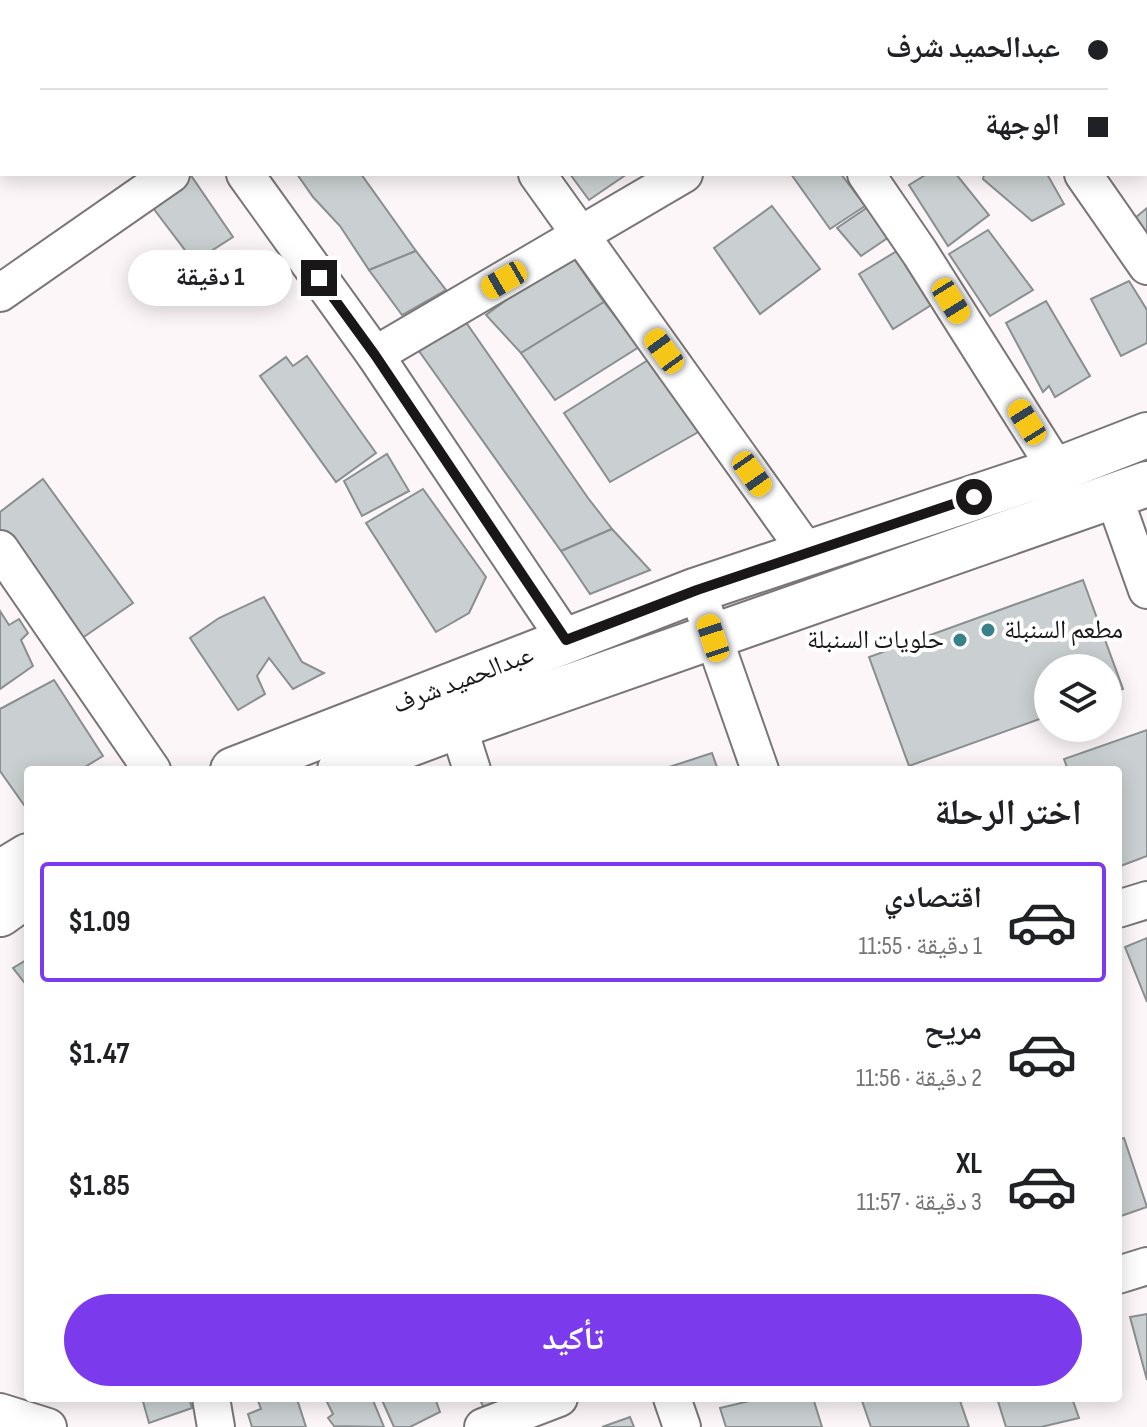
<!DOCTYPE html>
<html lang="ar">
<meta charset="utf-8">
<style>
:root{--surface:#fff;--page:#f2f2f2;--text:#202124;--muted:#757577;--line:#e0e0e0;--accent:#7c3aed}
body{margin:0;font-family:"Sofia Sans Condensed","Noto Naskh Arabic",sans-serif;background:var(--page);color:var(--text);direction:rtl;height:100vh;display:flex;flex-direction:column;font-size:30px;white-space:nowrap}
*{box-sizing:border-box;margin:0}
p{font-size:26px;color:var(--muted)}
.icon{flex:none;width:44px;height:44px;fill:none;stroke:currentColor;stroke-width:2;stroke-linecap:round;stroke-linejoin:round}
.map{position:relative;flex:1;overflow:hidden;direction:ltr}
.side{position:absolute;left:24px;top:766px;width:1098px;height:636px;display:flex;flex-direction:column;background:var(--surface);border-radius:8px;box-shadow:0 4px 20px #0003;direction:rtl}
.side>*{flex:none}
.hud{position:absolute;left:0px;top:0px;width:1148px;height:176px;box-shadow:0 4px 20px #0003;direction:rtl;display:grid;align-content:center;height:176px;padding:0 40px;background:var(--surface)}
.fabs{position:absolute;left:1034px;top:654px;display:grid;gap:16px}
.fabs a{display:grid;place-items:center;width:88px;height:88px;border-radius:50%;background:var(--surface);box-shadow:0 4px 20px #0003;font-size:40px}
.end{position:absolute;width:36px;height:36px;margin:-18px;border:10px solid #191718;background:#fff;box-shadow:0 0 0 4px #fff}
.from{border-radius:50%}
.bubble{position:absolute;height:56px;border-radius:28px;background:var(--surface);box-shadow:0 4px 20px #0003;font-size:26px;font-weight:700;line-height:56px;text-align:center;direction:rtl}
.car{position:absolute;width:24px;height:48px;margin:-24px -12px;border-radius:10px;box-shadow:0 0 6px 2px #0007;background:linear-gradient(#f5c518 24%,#345 0 40%,#f5c518 0 76%,#345 0 86%,#f5c518 0)}
.hud b{display:flex;align-items:center;gap:28px;height:76px;font-size:30px}
.hud b+b{border-top:2px solid var(--line)}
.hud i{width:20px;height:20px;background:var(--text)}
ul{padding:0;list-style:none}
li{display:flex;align-items:center;gap:24px;height:120px;margin:0 16px 12px;padding:0 24px;border:4px solid transparent;border-radius:8px}
li div{flex:1}
li b{display:block;font-size:30px}
li em{font-style:normal;font-weight:700}
li.active{border-color:var(--accent)}
li>.icon{width:72px;height:72px;stroke-width:1.5}
h2{padding:0 40px;font-size:36px;line-height:96px}
.cta{display:flex;gap:16px;margin-top:auto;padding:16px 40px}
.cta a{flex:1;height:92px;border-radius:48px;background:var(--accent);color:#fff;font-size:32px;font-weight:700;line-height:92px;text-align:center}
.map>svg:first-child{display:block}
.building{fill:#cad0d1;stroke:#898f90;stroke-width:2}
.lines{fill:none;stroke-linecap:round;stroke-linejoin:round}
.minor-casing{stroke:#7a7577;stroke-width:40}
.major-casing{stroke:#7a7577;stroke-width:48}
.minor{stroke:#fff;stroke-width:36}
.major{stroke:#fff;stroke-width:44}
.route{stroke:#191718;stroke-width:10}
.poi-dot{fill:#398188;stroke:#fff;stroke-width:3}
.labels{text-anchor:middle;dominant-baseline:central;stroke-width:8;stroke-linejoin:round;paint-order:stroke}
.poi-label{font-size:26px;fill:#191718;stroke:#fff;text-anchor:start}
.street-label{font-size:26px;fill:#191718;stroke:#fff}
</style>
<div class="map">
<svg width="1147" height="1427" viewBox="0 0 1147 1427">
<rect width="100%" height="100%" fill="#fcf6f9"/>
<g class="building">
<polygon points="1090,0 1147,0 1147,1 1091,2"/>
<polygon points="187,174 190,174 233,237 194,262 150,204"/>
<polygon points="297,174 361,174 416,251 369,270 340,226 313,197"/>
<polygon points="570,174 627,174 589,200"/>
<polygon points="791,174 841,174 865,206 830,229"/>
<polygon points="927,174 956,174 989,215 948,246 909,185"/>
<polygon points="984,174 1047,174 1064,204 1032,221 983,179"/>
<polygon points="871,205 892,235 861,256 837,228"/>
<polygon points="772,206 820,269 760,314 714,248"/>
<polygon points="1147,208 1147,234 1135,218"/>
<polygon points="988,230 1033,290 990,316 949,254"/>
<polygon points="910,243 944,297 893,329 859,274"/>
<polygon points="416,251 446,290 402,315 369,270"/>
<polygon points="570,253 604,302 521,353 486,315"/>
<polygon points="1129,281 1147,310 1147,343 1121,356 1091,299"/>
<polygon points="1046,301 1090,376 1055,397 1049,386 1043,392 1006,323"/>
<polygon points="604,302 639,347 555,400 521,353"/>
<polygon points="463,318 588,498 612,529 561,551 419,351"/>
<polygon points="656,355 709,426 610,482 564,413"/>
<polygon points="307,356 376,453 336,482 260,376 286,357 293,366"/>
<polygon points="387,454 409,491 362,516 344,481"/>
<polygon points="43,479 133,603 78,641 0,545 0,512"/>
<polygon points="423,489 486,577 469,613 436,632 366,523"/>
<polygon points="612,529 650,570 590,594 561,551"/>
<polygon points="1083,580 1123,689 1108,694 1108,668 1048,668 1048,716 909,766 869,657"/>
<polygon points="264,597 302,662 324,673 293,689 269,658 257,676 265,694 238,710 190,638 219,618"/>
<polygon points="0,611 9,625 19,619 28,633 21,640 33,666 0,689"/>
<polygon points="54,680 103,756 80,770 28,770 28,803 24,805 0,771 0,709"/>
<polygon points="1147,730 1147,856 1118,867 1118,770 1068,770 1064,759"/>
<polygon points="712,753 718,770 660,770"/>
<polygon points="1147,938 1147,1002 1125,947"/>
<polygon points="28,959 28,987 13,968"/>
<polygon points="1124,1138 1147,1207 1118,1217 1118,1140"/>
<polygon points="1147,1314 1147,1380 1130,1317"/>
<polygon points="142,1398 189,1398 192,1408 149,1423"/>
<polygon points="257,1398 297,1399 306,1427 252,1427 248,1414 261,1409"/>
<polygon points="325,1398 372,1398 384,1427 334,1426 328,1418 333,1414"/>
<polygon points="381,1398 435,1398 440,1412 410,1427 394,1427"/>
<polygon points="479,1398 527,1398 486,1412"/>
<polygon points="762,1398 813,1398 822,1427 726,1427 720,1408"/>
<polygon points="861,1398 959,1398 969,1427 871,1427"/>
<polygon points="997,1398 1072,1398 1079,1418 1041,1427 1006,1427"/>
<polygon points="630,1417 634,1427 602,1427"/>
</g>
<g class="lines">
<g class="minor-casing">
<g id="minor">
<polyline points="131,0 133,2"/>
<polyline points="411,0 413,2"/>
<polyline points="744,0 746,2"/>
<polyline points="962,2 965,0"/>
<polyline points="245,174 375,355 566,640"/>
<polyline points="537,174 807,552"/>
<polyline points="866,174 920,253 1057,470"/>
<polyline points="1083,174 1147,266"/>
<polyline points="0,293 171,174"/>
<polyline points="375,355 684,174"/>
<polyline points="1114,497 1147,590"/>
<polyline points="0,549 152,770"/>
<polyline points="697,590 760,770"/>
<polyline points="458,726 472,770"/>
<polyline points="1118,909 1147,900"/>
<polyline points="1118,1275 1147,1266"/>
<polyline points="211,1398 216,1427"/>
<polyline points="672,1398 682,1427"/>
<polyline points="0,1412 48,1427"/>
<polyline points="483,1427 559,1398"/>
</g>
</g>
<g class="major-casing">
<g id="major">
<polyline points="233,770 697,590 1057,470 1147,435"/>
<polyline points="340,770 458,726 1147,484"/>
<polyline points="0,873 28,856"/>
<polyline points="0,914 28,894"/>
</g>
</g>
<use href="#minor" class="minor"/>
<use href="#major" class="major"/>
</g>
<g class="lines">
<polyline class="route" points="319,278 375,355 566,640 697,590 974,497"/>
</g>
<g class="poi-dot">
<circle cx="988" cy="630" r="8"/>
<circle cx="960" cy="640" r="8"/>
</g>
<g class="labels">
<g class="poi-label">
<text x="1004" y="630">مطعم السنبلة</text>
<text x="944" y="640" text-anchor="end">حلويات السنبلة</text>
</g>
<g class="street-label">
<text transform="translate(463 680) rotate(-21)">عبدالحميد شرف</text>
</g>
</g>
</svg>
<div class="fabs">
<a><svg class="icon" aria-label="layers" viewBox="0 0 24 24"><path d="M12 4l9 5-9 5-9-5zM3 14l9 5 9-5"/></svg></a>
</div>
<i class="end from" style="left:974px;top:497px"></i>
<i class="end" style="left:319px;top:278px"></i>
<div class="bubble" style="left:128px;top:250px;width:164px">1 دقيقة</div>
<i class="car" style="left:504px;top:280px;rotate:240deg"></i>
<i class="car" style="left:951px;top:301px;rotate:148deg"></i>
<i class="car" style="left:664px;top:351px;rotate:324deg"></i>
<i class="car" style="left:1027px;top:422px;rotate:328deg"></i>
<i class="car" style="left:752px;top:474px;rotate:145deg"></i>
<i class="car" style="left:713px;top:638px;rotate:342deg"></i>
<div class="hud">
<b><i class="from"></i>عبدالحميد شرف</b>
<b><i></i>الوجهة</b>
</div>
<section class="side">
<h2>اختر الرحلة</h2>
<ul>
<li class="active"><svg class="icon" aria-label="car" viewBox="0 0 24 24"><path d="M5 17H2v-5l4-1 3-4h7l3 4 3 1v5h-3M9 17h6M6 11h13"/><circle cx="7" cy="17" r="2"/><circle cx="17" cy="17" r="2"/></svg><div><b>اقتصادي</b><p>1 دقيقة · 11:55</p></div><em>$1.09</em></li>
<li><svg class="icon" aria-label="car" viewBox="0 0 24 24"><path d="M5 17H2v-5l4-1 3-4h7l3 4 3 1v5h-3M9 17h6M6 11h13"/><circle cx="7" cy="17" r="2"/><circle cx="17" cy="17" r="2"/></svg><div><b>مريح</b><p>2 دقيقة · 11:56</p></div><em>$1.47</em></li>
<li><svg class="icon" aria-label="car" viewBox="0 0 24 24"><path d="M5 17H2v-5l4-1 3-4h7l3 4 3 1v5h-3M9 17h6M6 11h13"/><circle cx="7" cy="17" r="2"/><circle cx="17" cy="17" r="2"/></svg><div><b>XL</b><p>3 دقيقة · 11:57</p></div><em>$1.85</em></li>
</ul>
<div class="cta"><a>تأكيد</a></div>
</section>
</div>
